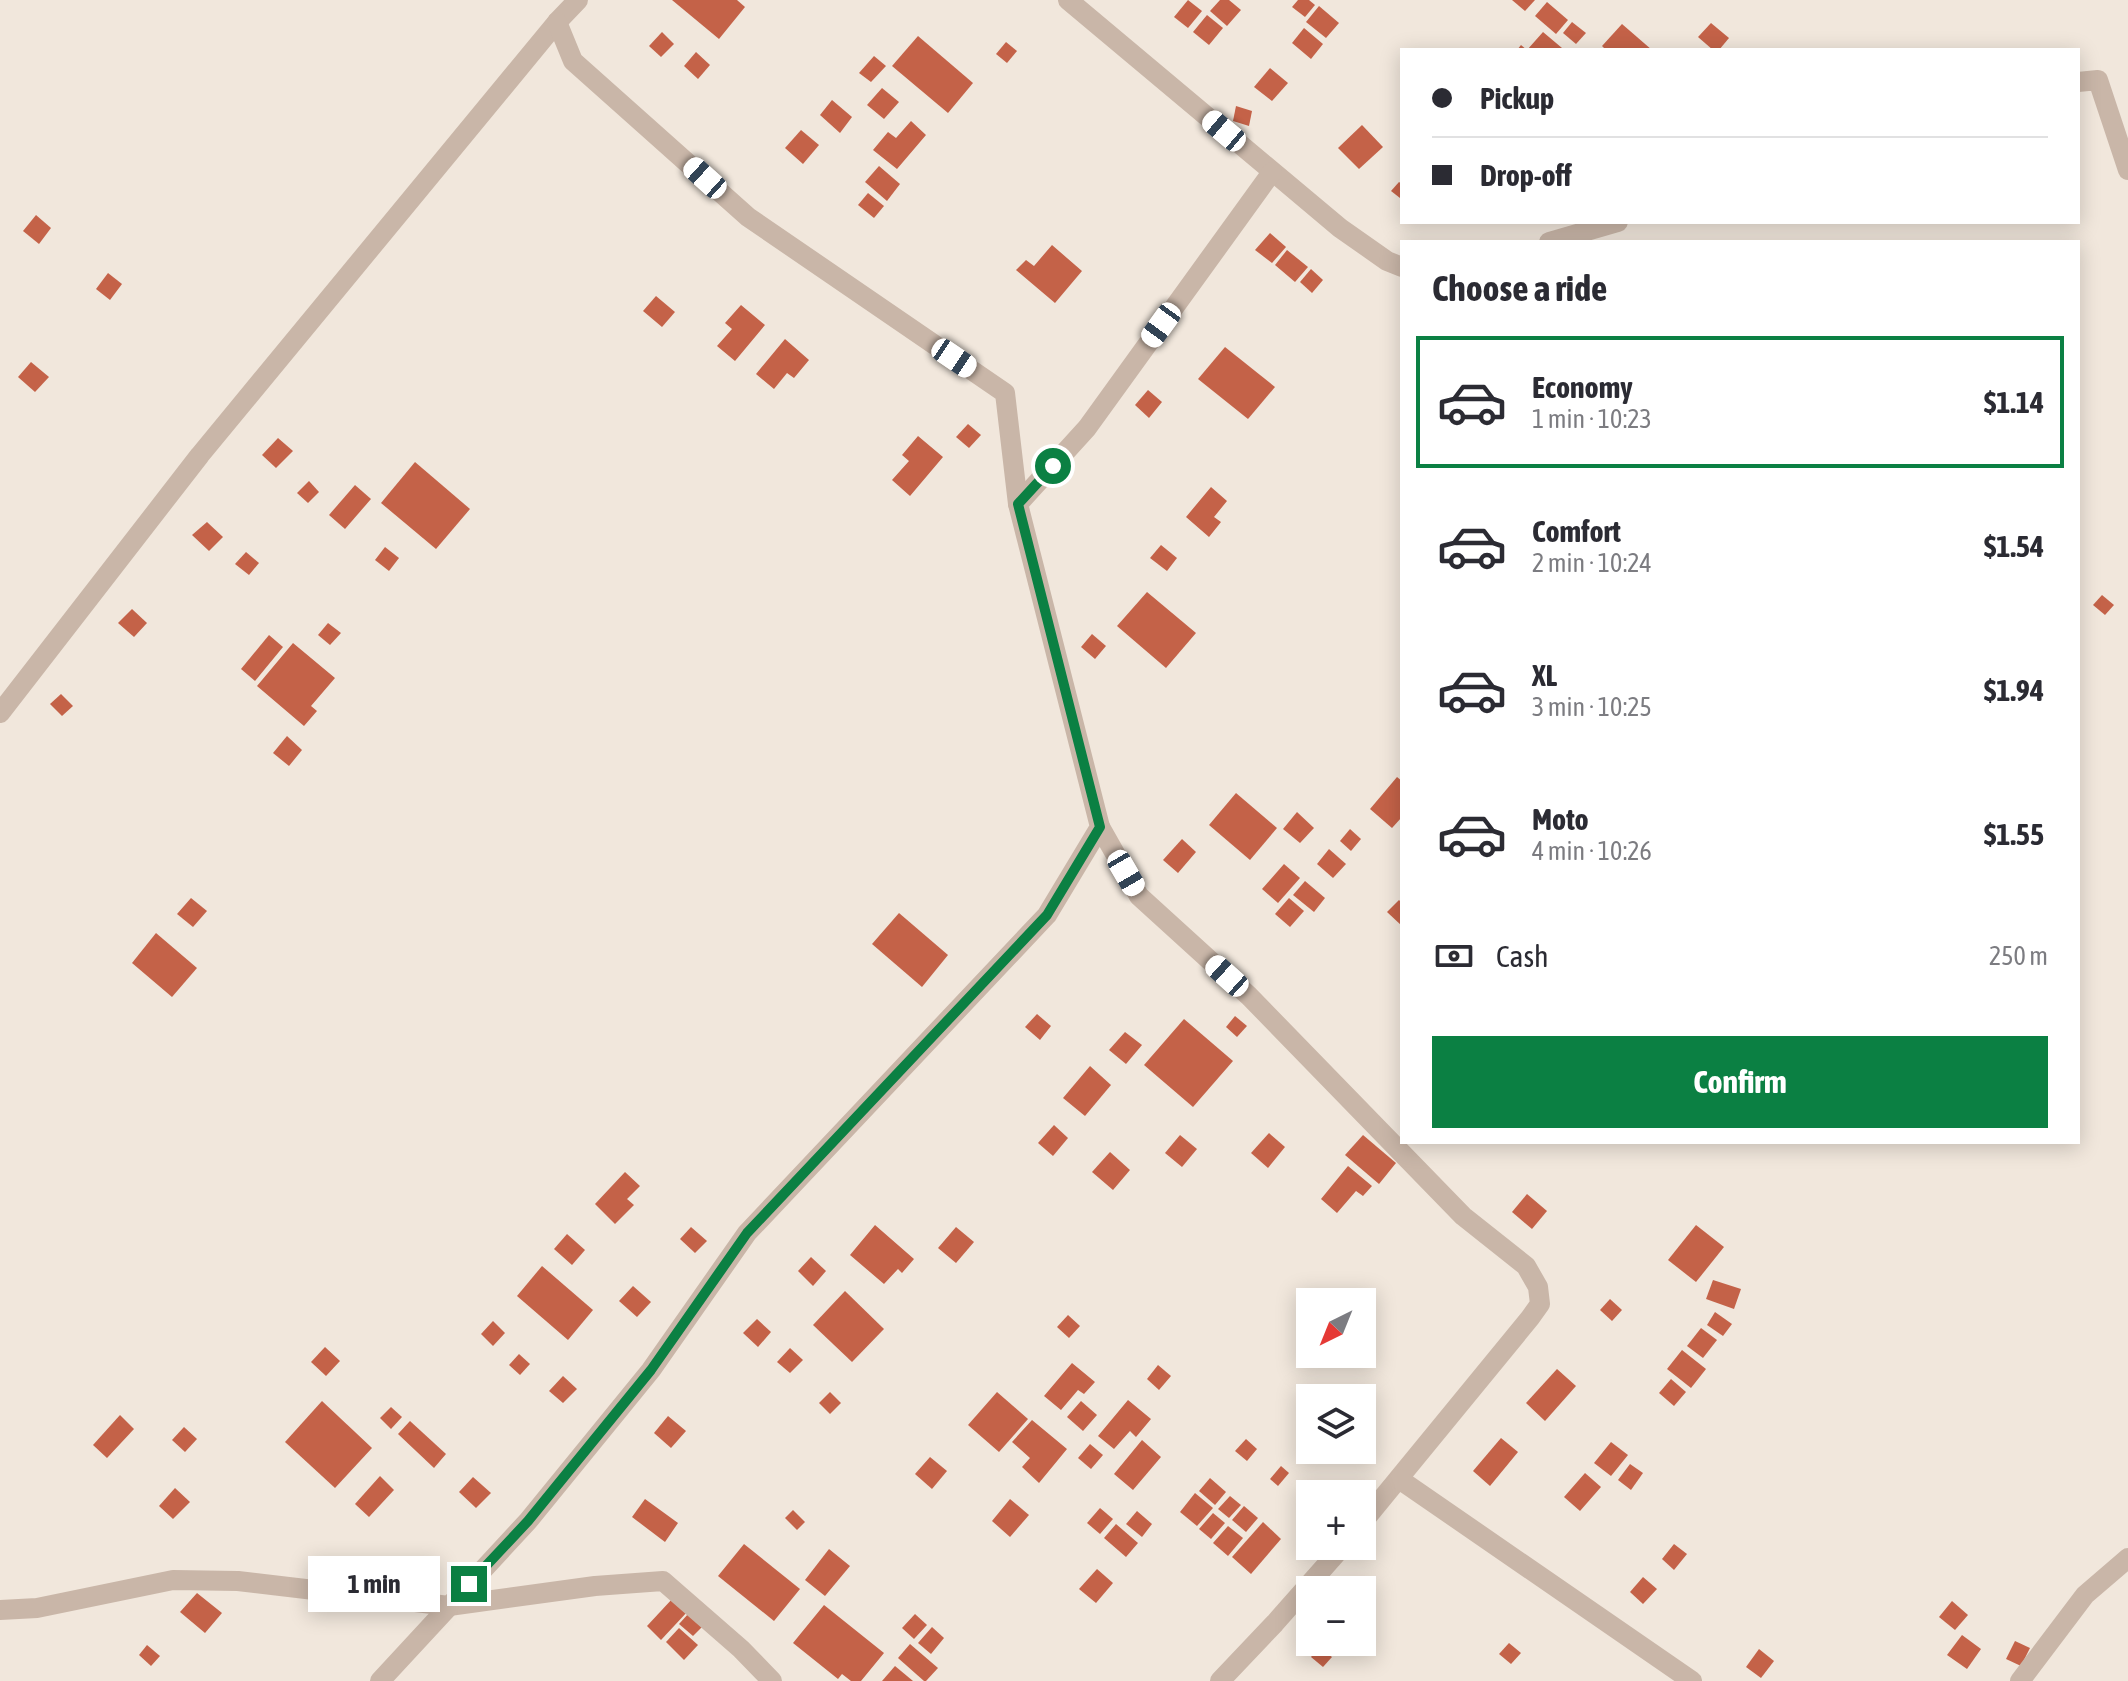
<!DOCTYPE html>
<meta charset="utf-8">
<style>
:root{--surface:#fff;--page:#f2f2f3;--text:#2b2b33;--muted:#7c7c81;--line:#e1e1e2;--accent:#0b8043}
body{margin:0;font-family:"Asap Condensed",sans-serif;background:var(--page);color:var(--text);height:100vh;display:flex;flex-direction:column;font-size:30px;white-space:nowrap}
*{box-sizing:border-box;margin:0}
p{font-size:26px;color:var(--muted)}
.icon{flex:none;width:44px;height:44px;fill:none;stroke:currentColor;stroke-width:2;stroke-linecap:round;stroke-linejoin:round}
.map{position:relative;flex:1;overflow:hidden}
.sheet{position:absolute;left:1400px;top:240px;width:680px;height:904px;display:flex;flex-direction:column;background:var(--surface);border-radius:0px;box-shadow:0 4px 20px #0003}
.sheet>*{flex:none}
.hud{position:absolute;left:1400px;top:48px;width:680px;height:176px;border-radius:0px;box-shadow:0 4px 20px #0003;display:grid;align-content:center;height:176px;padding:0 32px;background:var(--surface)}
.needle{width:52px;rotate:223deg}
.fabs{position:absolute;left:1296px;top:1288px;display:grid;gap:16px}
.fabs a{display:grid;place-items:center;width:80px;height:80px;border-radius:0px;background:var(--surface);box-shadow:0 4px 20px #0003;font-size:40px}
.end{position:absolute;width:36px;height:36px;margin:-18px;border:10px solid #0b8043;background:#fff;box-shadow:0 0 0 4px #fff}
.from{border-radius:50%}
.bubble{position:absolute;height:56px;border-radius:0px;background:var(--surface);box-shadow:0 4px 20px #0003;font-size:26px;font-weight:700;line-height:56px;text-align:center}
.car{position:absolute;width:24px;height:48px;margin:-24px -12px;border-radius:10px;box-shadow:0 0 6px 2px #0007;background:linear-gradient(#fff 24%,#345 0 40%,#fff 0 76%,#345 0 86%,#fff 0)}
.hud b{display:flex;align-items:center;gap:28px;height:76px;font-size:30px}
.hud b+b{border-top:2px solid var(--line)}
.hud i{width:20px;height:20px;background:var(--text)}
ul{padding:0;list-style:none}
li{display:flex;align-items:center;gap:24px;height:132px;margin:0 16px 12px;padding:0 16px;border:4px solid transparent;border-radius:0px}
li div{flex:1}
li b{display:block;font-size:30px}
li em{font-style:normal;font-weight:700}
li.selected{border-color:var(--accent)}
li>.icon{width:72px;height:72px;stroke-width:1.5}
h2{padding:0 32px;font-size:36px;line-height:96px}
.pay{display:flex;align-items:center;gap:20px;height:88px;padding:0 32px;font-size:30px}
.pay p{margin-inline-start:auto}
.action{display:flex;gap:16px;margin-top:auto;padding:16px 32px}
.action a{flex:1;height:92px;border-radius:0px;background:var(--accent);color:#fff;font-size:32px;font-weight:700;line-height:92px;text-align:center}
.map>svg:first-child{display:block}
.building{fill:#c46248}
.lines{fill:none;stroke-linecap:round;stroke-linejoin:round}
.minor{stroke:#c9b6a8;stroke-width:20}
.route{stroke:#0b8043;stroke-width:10}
</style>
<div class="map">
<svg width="2128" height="1681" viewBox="0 0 2128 1681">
<rect width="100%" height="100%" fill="#f1e7dc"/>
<g class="building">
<polygon points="672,0 737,0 745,7 719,39"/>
<polygon points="1188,0 1202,11 1188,28 1174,17"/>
<polygon points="1220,0 1229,0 1241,10 1227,26 1210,11"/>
<polygon points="1298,0 1309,0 1315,5 1305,17 1292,7"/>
<polygon points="1512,0 1535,0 1525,11"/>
<polygon points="1547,2 1568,20 1556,34 1535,16"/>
<polygon points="1319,6 1339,23 1326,38 1306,22"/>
<polygon points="1207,15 1223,28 1209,45 1193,32"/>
<polygon points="1572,22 1586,33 1576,44 1563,33"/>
<polygon points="1711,23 1729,38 1719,50 1713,50 1698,37"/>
<polygon points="1622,24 1652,50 1606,50 1602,46"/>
<polygon points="1304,28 1323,44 1311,59 1292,43"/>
<polygon points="662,32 674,44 661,57 649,46"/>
<polygon points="1543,32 1562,48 1561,50 1517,50 1521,45 1527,50"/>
<polygon points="918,36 973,83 948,113 892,66"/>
<polygon points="1006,42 1017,51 1007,63 996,54"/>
<polygon points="696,52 710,65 698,79 684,66"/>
<polygon points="874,56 886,66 871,82 859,73"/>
<polygon points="1270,68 1288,83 1272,101 1254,87"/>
<polygon points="882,88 899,102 884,119 867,105"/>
<polygon points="832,100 852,117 840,133 820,115"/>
<polygon points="1236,106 1252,111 1249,126 1233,121"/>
<polygon points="911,121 926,135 897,169 873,150 888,132 896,138"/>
<polygon points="1362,125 1383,147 1359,169 1338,148"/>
<polygon points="801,130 819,145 803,164 785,148"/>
<polygon points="879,166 900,184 887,201 865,182"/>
<polygon points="1399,182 1402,184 1402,196 1400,198 1391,191"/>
<polygon points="868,193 884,206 874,218 858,205"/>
<polygon points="36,215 51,228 39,244 23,231"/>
<polygon points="1270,233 1286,247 1272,263 1255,250"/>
<polygon points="1052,245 1082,271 1055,303 1016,270 1026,260 1034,266"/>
<polygon points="1287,250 1308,267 1295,282 1275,265"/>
<polygon points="1311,269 1323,280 1312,293 1300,282"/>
<polygon points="108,273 122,284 110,300 96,289"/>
<polygon points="656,296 675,312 662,327 643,311"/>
<polygon points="741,305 765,325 735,361 717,346 732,329 725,323"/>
<polygon points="785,339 809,360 794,378 787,373 774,389 756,374"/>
<polygon points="1225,347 1275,387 1248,419 1198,379"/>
<polygon points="31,362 49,377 35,392 18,377"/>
<polygon points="1148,390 1162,402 1149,418 1135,405"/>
<polygon points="968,424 981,435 969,448 956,437"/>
<polygon points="918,436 943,457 910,496 892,480 909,461 902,455"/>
<polygon points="278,438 293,451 276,468 262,455"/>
<polygon points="415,462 470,509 436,549 381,503"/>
<polygon points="309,481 319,492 308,503 297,493"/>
<polygon points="355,485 371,499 345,529 329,515"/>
<polygon points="1211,487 1227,501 1214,517 1221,522 1209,537 1186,517"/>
<polygon points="207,522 223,537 209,551 192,535"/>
<polygon points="1161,545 1177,558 1167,571 1150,558"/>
<polygon points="385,547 399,558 389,571 375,560"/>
<polygon points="246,552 259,563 249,575 235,564"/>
<polygon points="1147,592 1196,633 1166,668 1117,626"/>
<polygon points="2102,595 2114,605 2105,615 2093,605"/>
<polygon points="132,609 147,623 134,637 118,623"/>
<polygon points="328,623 341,633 330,645 318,635"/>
<polygon points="1092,634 1106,646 1095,659 1081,647"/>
<polygon points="269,635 283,647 255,681 241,669"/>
<polygon points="293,643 335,678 311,706 317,711 304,726 257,686"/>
<polygon points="61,694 73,706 62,716 50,704"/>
<polygon points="287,736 302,750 289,766 273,753"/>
<polygon points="1397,777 1402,781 1402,817 1392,828 1370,809"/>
<polygon points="1236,793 1277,828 1250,860 1209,825"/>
<polygon points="1297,812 1314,828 1300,843 1283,829"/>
<polygon points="1350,829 1361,839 1351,851 1340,841"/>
<polygon points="1182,839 1196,852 1178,873 1163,860"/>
<polygon points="1329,849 1346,864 1333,878 1317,864"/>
<polygon points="1284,864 1300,878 1278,903 1262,889"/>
<polygon points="1305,881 1325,898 1314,912 1293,895"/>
<polygon points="191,898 207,911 193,927 177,914"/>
<polygon points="1289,898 1304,911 1290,927 1275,914"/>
<polygon points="1399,900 1402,903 1402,926 1387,912"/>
<polygon points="899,913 948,955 922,987 872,944"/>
<polygon points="156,933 197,968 172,997 132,963"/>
<polygon points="1037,1014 1051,1026 1040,1040 1025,1027"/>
<polygon points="1235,1016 1247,1026 1237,1037 1226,1027"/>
<polygon points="1184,1019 1233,1061 1193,1107 1144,1065"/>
<polygon points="1125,1032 1142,1045 1126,1064 1109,1050"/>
<polygon points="1090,1066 1111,1085 1085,1116 1063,1098"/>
<polygon points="1054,1125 1068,1138 1053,1156 1038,1143"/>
<polygon points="1269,1133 1285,1147 1268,1168 1251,1153"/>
<polygon points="1180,1135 1197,1149 1182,1167 1165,1153"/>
<polygon points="1363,1135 1396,1163 1379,1184 1345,1155"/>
<polygon points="1110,1152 1130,1170 1113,1190 1092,1172"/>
<polygon points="1348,1166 1372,1186 1363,1196 1356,1191 1337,1213 1321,1199"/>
<polygon points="625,1172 640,1186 627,1199 634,1205 615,1224 595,1204"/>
<polygon points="1527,1194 1547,1211 1532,1229 1512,1212"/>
<polygon points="875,1225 914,1259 902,1273 898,1269 884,1284 850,1255"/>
<polygon points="1696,1225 1724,1247 1696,1282 1668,1260"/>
<polygon points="691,1227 707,1241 695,1253 680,1239"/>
<polygon points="956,1227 974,1242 956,1263 938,1248"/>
<polygon points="567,1234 585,1250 572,1265 554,1249"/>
<polygon points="811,1257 826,1271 813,1286 798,1271"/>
<polygon points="542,1266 593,1310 568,1340 517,1296"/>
<polygon points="1713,1280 1741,1289 1734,1309 1706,1299"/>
<polygon points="633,1286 651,1302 637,1317 619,1301"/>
<polygon points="845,1291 884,1329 852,1362 813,1325"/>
<polygon points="1610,1299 1622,1310 1612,1321 1600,1310"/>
<polygon points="1715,1312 1732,1324 1723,1336 1707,1325"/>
<polygon points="1068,1315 1080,1326 1069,1338 1057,1327"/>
<polygon points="757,1319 771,1332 758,1347 743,1333"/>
<polygon points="493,1321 505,1333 493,1346 481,1334"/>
<polygon points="1701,1328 1717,1340 1703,1358 1687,1346"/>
<polygon points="325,1347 340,1361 326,1376 311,1362"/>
<polygon points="790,1348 803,1360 790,1373 777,1362"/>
<polygon points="1682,1350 1706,1369 1691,1388 1667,1369"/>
<polygon points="519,1354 530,1364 520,1375 509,1365"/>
<polygon points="1072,1363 1095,1382 1084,1394 1078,1390 1061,1410 1044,1396"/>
<polygon points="1158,1365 1171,1376 1159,1390 1147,1379"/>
<polygon points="1557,1369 1576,1386 1545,1421 1526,1403"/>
<polygon points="563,1376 577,1389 563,1403 549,1391"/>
<polygon points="1671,1379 1686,1392 1674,1406 1659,1393"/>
<polygon points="830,1392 841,1403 830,1414 819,1403"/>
<polygon points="997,1392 1028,1419 999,1452 968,1425"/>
<polygon points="1128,1400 1151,1419 1136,1437 1130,1431 1114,1449 1098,1436"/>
<polygon points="322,1401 372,1448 335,1488 285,1442"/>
<polygon points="1081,1401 1097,1415 1083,1431 1067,1417"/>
<polygon points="391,1407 402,1417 391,1429 380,1418"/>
<polygon points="120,1415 134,1429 107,1458 93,1445"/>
<polygon points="668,1416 686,1431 671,1448 654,1433"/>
<polygon points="1032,1420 1067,1449 1039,1483 1022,1467 1030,1458 1012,1442"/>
<polygon points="410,1421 446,1454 434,1468 398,1434"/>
<polygon points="184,1427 197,1439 185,1452 172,1440"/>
<polygon points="1501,1438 1518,1452 1490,1486 1473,1471"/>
<polygon points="1246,1439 1257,1449 1247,1461 1235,1451"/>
<polygon points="1142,1440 1161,1457 1133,1490 1114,1474"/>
<polygon points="1611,1442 1628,1455 1611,1476 1594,1463"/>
<polygon points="1090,1444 1103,1455 1091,1469 1078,1458"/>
<polygon points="930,1457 947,1471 932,1489 915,1474"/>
<polygon points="1630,1464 1643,1473 1631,1490 1618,1480"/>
<polygon points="1281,1466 1289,1473 1278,1486 1270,1479"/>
<polygon points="1585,1473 1601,1487 1580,1511 1564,1497"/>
<polygon points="380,1476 394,1490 369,1517 355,1504"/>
<polygon points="473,1477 491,1493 476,1508 459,1492"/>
<polygon points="1210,1478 1226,1492 1215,1505 1199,1491"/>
<polygon points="175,1488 190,1502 173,1519 159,1506"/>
<polygon points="1310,1492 1310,1520 1297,1508"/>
<polygon points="1195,1493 1213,1508 1197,1526 1180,1512"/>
<polygon points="1230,1496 1241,1505 1229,1518 1218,1509"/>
<polygon points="645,1499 678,1523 665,1542 632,1517"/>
<polygon points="1010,1499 1029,1515 1010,1537 992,1521"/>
<polygon points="1244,1506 1258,1518 1246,1532 1232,1520"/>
<polygon points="1100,1508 1113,1519 1100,1534 1087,1523"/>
<polygon points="793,1510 805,1522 797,1530 785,1518"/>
<polygon points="1137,1511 1152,1524 1142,1537 1126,1524"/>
<polygon points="1213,1513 1225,1523 1211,1539 1199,1529"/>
<polygon points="1263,1522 1281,1539 1251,1574 1232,1557"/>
<polygon points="1116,1524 1138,1543 1126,1557 1104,1538"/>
<polygon points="1228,1526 1243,1538 1228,1556 1213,1543"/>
<polygon points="744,1544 800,1589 774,1621 718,1576"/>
<polygon points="1674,1544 1687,1554 1674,1570 1662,1559"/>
<polygon points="829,1549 850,1566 825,1596 805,1580"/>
<polygon points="1097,1569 1113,1583 1096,1603 1079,1589"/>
<polygon points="1643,1577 1657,1589 1643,1604 1630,1592"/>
<polygon points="197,1593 222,1613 205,1633 180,1612"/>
<polygon points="673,1598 688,1611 661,1640 647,1626"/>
<polygon points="1952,1601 1968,1615 1955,1630 1939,1617"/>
<polygon points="824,1605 884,1653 861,1681 851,1681 842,1674 838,1679 793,1643"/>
<polygon points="689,1613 703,1626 693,1636 679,1624"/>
<polygon points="915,1614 927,1625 914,1639 902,1628"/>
<polygon points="932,1627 944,1638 931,1654 918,1643"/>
<polygon points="679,1628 698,1645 684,1660 666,1642"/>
<polygon points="1962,1635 1981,1649 1967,1669 1947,1655"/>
<polygon points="2015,1641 2030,1648 2021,1666 2006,1659"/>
<polygon points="1509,1643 1521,1653 1511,1664 1499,1654"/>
<polygon points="910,1644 938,1668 926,1681 924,1681 898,1658"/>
<polygon points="147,1645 160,1656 151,1666 139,1655"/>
<polygon points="1319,1647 1332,1657 1323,1667 1311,1657"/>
<polygon points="1759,1649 1774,1661 1761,1678 1746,1667"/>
<polygon points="895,1666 913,1681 882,1681"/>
</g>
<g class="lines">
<g class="minor">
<polyline points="1068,0 1340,228 1387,261 1402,267"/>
<polyline points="2078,82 2098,80 2128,170"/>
<polyline points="1549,242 1618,222"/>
<polyline points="1018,504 1087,428 1272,172"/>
<polyline points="0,713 200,455 557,22 578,0"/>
<polyline points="1100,827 1139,896 1249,996 1463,1216 1526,1266 1538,1287 1540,1304 1530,1318 1362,1523"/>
<polyline points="1399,1479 1692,1681"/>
<polyline points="0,1610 37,1608 173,1580 238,1581 449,1606 595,1586 663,1581 741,1649 772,1681"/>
<polyline points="380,1681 528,1521 651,1370 747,1233 1047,915 1100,827 1018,504 1005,393 748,217 573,61 557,22"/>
<polyline points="1220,1681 1275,1623 1343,1546"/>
<polyline points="2020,1681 2085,1595 2128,1558"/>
</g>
</g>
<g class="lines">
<polyline class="route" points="469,1584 528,1521 651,1370 747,1233 1047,915 1100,827 1018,504 1053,466"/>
</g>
</svg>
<div class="fabs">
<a><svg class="needle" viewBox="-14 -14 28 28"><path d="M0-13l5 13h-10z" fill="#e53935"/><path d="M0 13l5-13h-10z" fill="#7c7c81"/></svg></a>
<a><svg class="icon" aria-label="layers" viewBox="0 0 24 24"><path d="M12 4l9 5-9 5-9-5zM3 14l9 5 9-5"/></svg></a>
<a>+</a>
<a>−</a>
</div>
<i class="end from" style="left:1053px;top:466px"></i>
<i class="end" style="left:469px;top:1584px"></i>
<div class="bubble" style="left:308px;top:1556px;width:132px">1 min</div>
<i class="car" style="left:1224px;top:131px;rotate:310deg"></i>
<i class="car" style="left:705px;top:178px;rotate:312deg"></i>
<i class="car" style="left:1161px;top:325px;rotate:216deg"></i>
<i class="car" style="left:954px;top:358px;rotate:124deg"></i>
<i class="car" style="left:1126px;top:873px;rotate:150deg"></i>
<i class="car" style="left:1227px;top:976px;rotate:312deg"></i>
<div class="hud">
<b><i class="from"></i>Pickup</b>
<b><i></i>Drop-off</b>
</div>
<section class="sheet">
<h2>Choose a ride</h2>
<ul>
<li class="selected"><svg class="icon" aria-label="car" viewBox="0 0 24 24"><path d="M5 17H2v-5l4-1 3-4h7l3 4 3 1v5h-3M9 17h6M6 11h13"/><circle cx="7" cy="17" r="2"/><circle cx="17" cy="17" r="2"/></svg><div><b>Economy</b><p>1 min · 10:23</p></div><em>$1.14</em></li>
<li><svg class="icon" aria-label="car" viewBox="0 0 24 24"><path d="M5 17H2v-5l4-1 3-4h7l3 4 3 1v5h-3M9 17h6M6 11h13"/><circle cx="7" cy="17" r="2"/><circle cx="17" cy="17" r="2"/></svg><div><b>Comfort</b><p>2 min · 10:24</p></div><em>$1.54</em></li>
<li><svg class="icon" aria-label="car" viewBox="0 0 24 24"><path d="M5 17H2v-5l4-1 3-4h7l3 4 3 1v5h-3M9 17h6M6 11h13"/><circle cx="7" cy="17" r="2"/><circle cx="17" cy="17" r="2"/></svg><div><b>XL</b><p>3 min · 10:25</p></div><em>$1.94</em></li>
<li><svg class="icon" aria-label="car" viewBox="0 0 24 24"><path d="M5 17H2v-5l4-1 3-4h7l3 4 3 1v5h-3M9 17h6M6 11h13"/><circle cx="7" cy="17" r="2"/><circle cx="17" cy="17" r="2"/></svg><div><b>Moto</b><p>4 min · 10:26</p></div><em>$1.55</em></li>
</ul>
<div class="pay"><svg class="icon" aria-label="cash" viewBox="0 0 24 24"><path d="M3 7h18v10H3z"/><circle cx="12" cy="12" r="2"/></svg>Cash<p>250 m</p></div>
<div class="action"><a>Confirm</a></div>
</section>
</div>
